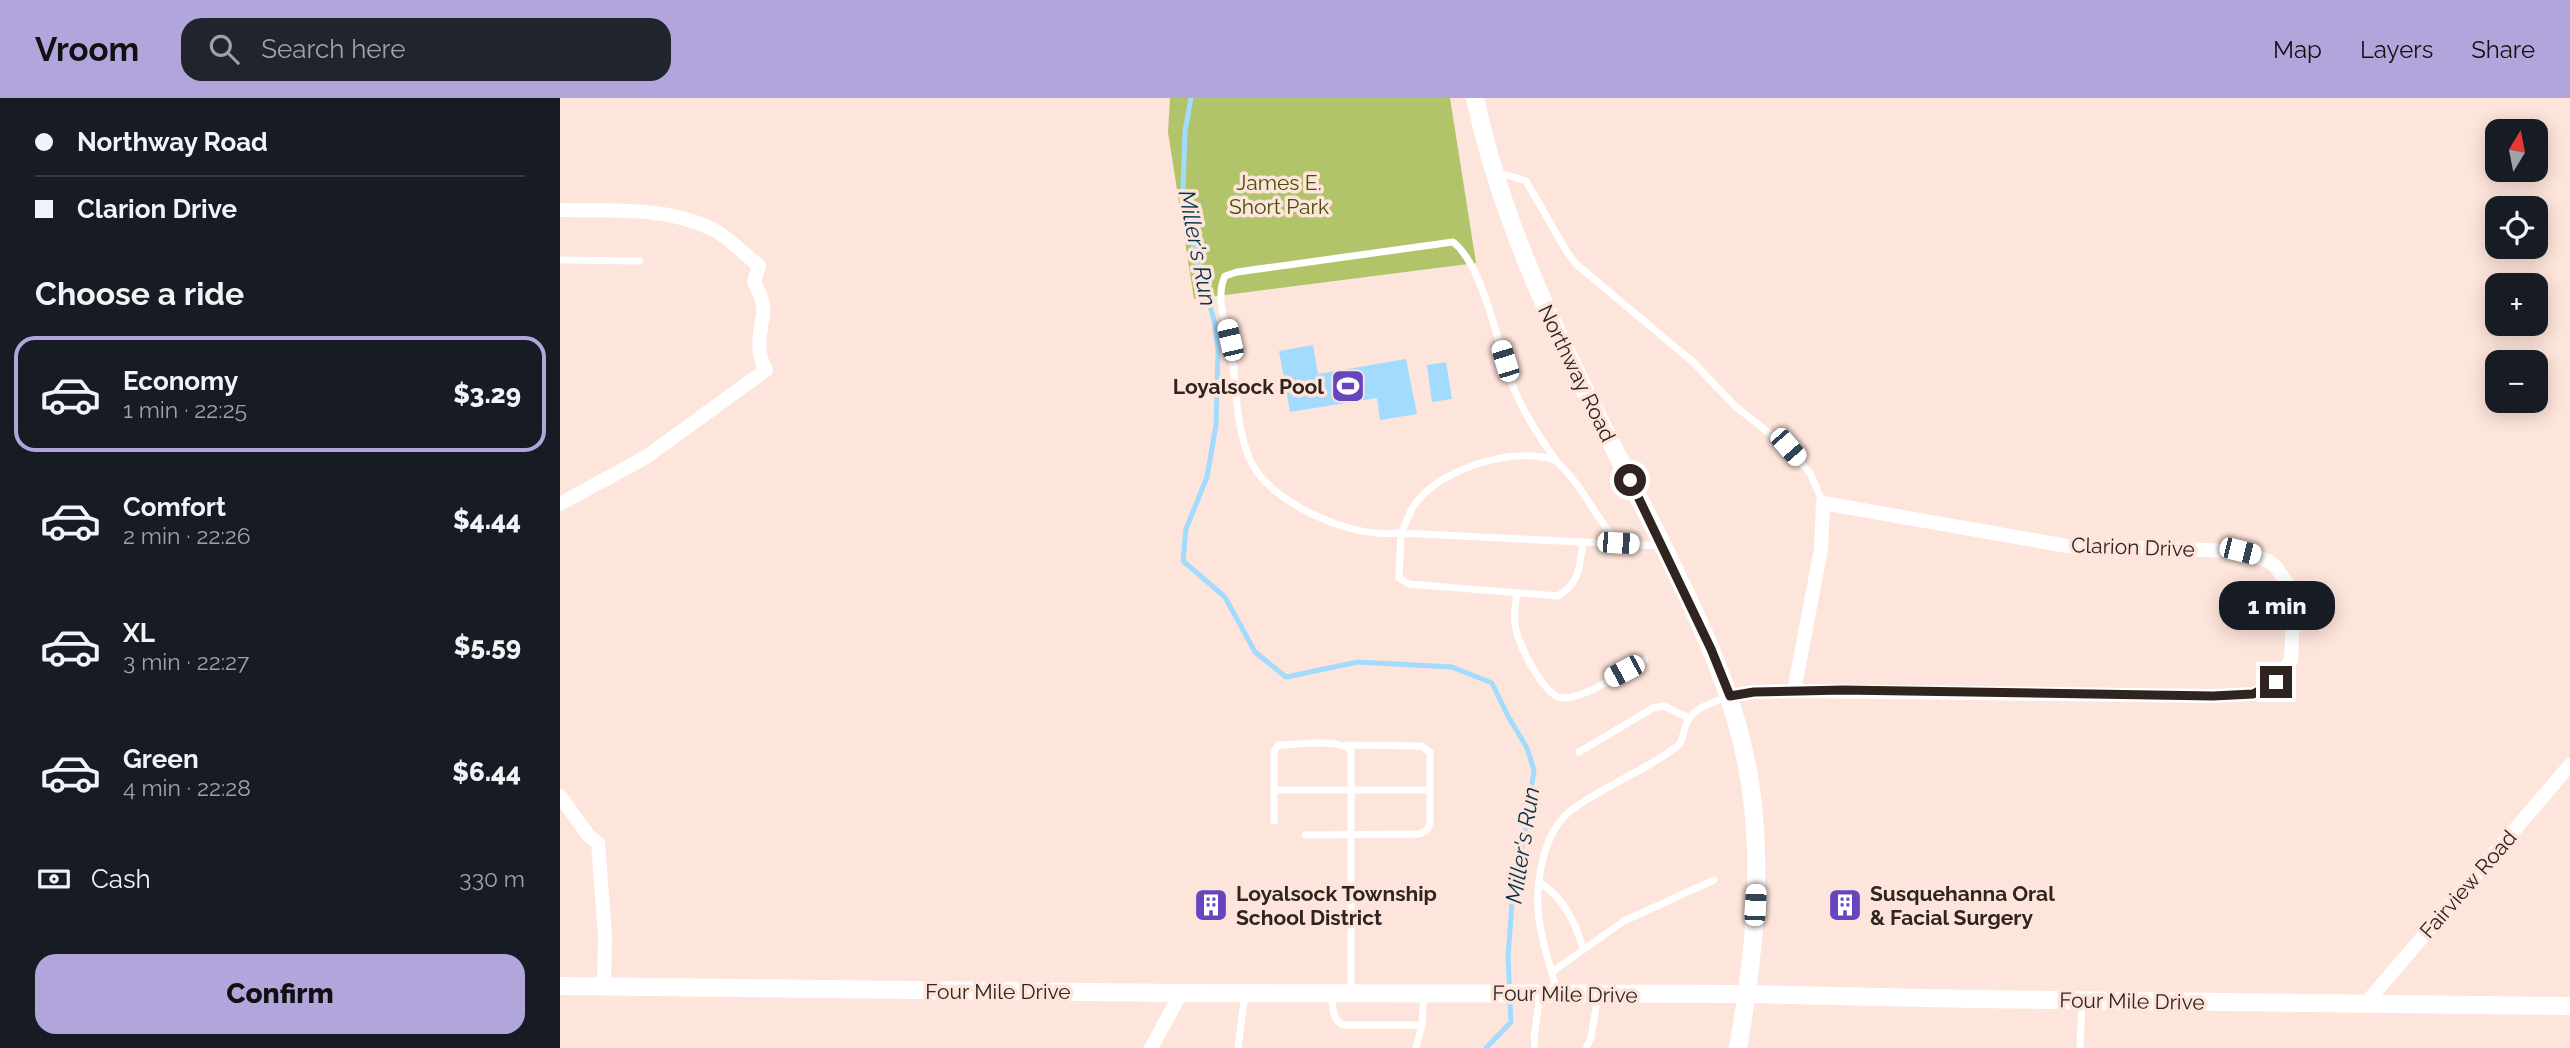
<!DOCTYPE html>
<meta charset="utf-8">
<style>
:root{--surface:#171b24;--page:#20242c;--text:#f1f3f6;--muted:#9ea1a6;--line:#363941;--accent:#b2a5dc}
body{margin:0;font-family:Raleway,sans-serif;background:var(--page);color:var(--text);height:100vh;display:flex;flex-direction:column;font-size:26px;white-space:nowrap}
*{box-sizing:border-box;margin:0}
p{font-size:23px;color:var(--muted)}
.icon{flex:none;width:38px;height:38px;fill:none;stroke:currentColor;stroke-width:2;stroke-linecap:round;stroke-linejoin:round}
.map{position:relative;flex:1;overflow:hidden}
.side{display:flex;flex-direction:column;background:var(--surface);width:560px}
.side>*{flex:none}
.banner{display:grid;align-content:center;height:154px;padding:0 35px;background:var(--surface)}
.needle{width:46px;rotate:10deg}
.buttons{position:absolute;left:1925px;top:21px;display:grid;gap:14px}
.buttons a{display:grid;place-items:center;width:63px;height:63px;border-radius:14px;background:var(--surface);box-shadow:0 4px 18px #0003;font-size:35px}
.end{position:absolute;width:32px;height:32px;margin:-16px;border:9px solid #2f241f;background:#fff;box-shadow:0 0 0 4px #fff}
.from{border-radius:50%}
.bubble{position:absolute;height:49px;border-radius:21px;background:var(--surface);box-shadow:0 4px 18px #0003;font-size:23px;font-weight:800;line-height:49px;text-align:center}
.car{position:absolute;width:21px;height:42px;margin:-21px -10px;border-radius:9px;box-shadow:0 0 5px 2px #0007;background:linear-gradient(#fff 24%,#345 0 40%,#fff 0 76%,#345 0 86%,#fff 0)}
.banner b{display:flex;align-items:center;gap:24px;height:66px;font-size:26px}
.banner b+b{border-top:2px solid var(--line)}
.banner i{width:18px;height:18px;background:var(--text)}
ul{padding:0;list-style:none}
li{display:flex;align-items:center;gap:21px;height:116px;margin:0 14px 10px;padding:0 21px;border:4px solid transparent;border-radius:21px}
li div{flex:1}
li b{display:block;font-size:26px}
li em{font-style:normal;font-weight:800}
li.selected{border-color:var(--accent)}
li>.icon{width:63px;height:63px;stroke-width:1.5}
h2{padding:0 35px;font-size:32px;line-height:84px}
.pay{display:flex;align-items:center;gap:18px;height:77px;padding:0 35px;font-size:26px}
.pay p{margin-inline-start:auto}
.action{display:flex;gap:14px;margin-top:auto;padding:14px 35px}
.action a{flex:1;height:80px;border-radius:21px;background:var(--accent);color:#111;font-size:28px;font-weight:800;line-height:80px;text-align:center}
header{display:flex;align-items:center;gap:42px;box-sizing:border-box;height:98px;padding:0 35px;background:var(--accent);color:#111}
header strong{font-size:33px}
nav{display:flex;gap:38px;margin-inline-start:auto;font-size:24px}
.search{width:490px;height:63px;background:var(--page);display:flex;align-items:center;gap:18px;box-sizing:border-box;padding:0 24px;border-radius:21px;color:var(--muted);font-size:26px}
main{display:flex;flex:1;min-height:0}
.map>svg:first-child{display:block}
.green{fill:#b1c46a}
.water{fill:#a3dbfe}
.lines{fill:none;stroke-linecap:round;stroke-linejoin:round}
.stream{stroke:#a3dbfe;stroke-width:5}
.service{stroke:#fff;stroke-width:7}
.minor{stroke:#fff;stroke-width:14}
.tertiary{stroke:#fff;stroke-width:18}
.route{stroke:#2f241f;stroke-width:9}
.labels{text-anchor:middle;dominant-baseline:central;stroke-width:7;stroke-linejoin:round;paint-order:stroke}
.park-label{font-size:21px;fill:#445004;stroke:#fee5db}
.street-label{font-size:21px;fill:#2f241f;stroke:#fee5db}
.poi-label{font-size:21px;font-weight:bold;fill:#2f241f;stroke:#fee5db;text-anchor:start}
.water-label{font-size:23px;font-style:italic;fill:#06354c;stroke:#fee5db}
</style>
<header>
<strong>Vroom</strong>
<div class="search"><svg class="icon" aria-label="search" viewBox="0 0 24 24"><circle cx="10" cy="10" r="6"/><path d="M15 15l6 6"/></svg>Search here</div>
<nav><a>Map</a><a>Layers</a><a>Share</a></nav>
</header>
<main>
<section class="side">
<div class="banner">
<b><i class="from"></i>Northway Road</b>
<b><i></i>Clarion Drive</b>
</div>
<h2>Choose a ride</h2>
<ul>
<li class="selected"><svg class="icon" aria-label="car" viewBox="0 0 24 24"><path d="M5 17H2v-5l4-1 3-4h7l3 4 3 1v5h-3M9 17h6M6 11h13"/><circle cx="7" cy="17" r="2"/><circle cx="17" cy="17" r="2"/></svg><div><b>Economy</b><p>1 min · 22:25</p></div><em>$3.29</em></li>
<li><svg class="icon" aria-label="car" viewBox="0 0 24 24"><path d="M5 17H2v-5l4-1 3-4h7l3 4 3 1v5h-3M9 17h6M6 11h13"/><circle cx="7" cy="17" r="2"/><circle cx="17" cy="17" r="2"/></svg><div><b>Comfort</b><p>2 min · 22:26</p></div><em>$4.44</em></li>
<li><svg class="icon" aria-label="car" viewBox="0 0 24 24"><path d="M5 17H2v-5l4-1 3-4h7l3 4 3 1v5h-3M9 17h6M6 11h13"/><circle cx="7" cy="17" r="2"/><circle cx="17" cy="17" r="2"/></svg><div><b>XL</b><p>3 min · 22:27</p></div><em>$5.59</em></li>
<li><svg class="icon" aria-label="car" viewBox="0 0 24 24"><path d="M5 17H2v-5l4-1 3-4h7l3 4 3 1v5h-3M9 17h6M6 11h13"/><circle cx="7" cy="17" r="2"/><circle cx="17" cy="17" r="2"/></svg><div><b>Green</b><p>4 min · 22:28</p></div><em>$6.44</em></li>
</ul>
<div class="pay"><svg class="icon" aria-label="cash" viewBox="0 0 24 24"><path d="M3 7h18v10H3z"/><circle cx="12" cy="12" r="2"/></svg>Cash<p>330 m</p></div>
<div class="action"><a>Confirm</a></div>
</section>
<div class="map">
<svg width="2010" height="950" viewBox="0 0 2010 950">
<rect width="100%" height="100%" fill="#fee5db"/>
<polygon class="green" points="610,0 890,0 916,165 634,201 608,34"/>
<g class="water">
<polygon points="753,247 758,276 846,261 857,316 820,322 817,300 730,314 719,253"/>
<polygon points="886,264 892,301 872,304 867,267"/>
</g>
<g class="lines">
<polyline class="stream" points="631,0 625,33 623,90 629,130 655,226 658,251 656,327 647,379 626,431 623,463 665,499 695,554 726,579 798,564 892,569 932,585 948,618 967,650 974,672 964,740 954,778 948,859 951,924 926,950"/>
<g class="service">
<polyline points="937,74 966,83 1007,154 1016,166 1133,264 1175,308 1228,350 1250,375 1263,405"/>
<polyline points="0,162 80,163"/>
<path d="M 995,361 C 976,334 959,308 949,277 C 937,242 922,166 893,144 L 677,174 L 665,178 C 654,201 668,232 672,256 C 676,290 676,324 688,357 C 703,399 772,431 815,435 C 823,436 833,435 841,435 L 839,480 L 849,486 L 998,498 C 1021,483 1019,469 1023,444"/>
<path d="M 1058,445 C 1036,420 1022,387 997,364 C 993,360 988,360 982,359 C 943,352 879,373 855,406 C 849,414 846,426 841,435 L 1102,448"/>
<path d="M 957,495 C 955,507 953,520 956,532 C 960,549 985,600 1003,600 C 1027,600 1063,573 1085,562"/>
<polyline points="1019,654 1093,610 1104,608 1129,620"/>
<polyline points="714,692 870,692"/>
<path d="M 714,723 L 714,654 L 718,647 C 736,647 777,640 791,652 L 791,894"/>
<polyline points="745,737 860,736 867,732 870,725 870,654 861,648 786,647"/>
<path d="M 980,785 C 1004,800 1015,824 1023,850"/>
<polyline points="992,874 1064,823 1154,782"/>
<path d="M 997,895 C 992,874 985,854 981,833 C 973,797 980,738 1010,713 C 1043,688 1088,672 1120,646 C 1124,638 1123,632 1127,624 C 1134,609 1153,605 1167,599"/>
<path d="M 772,896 C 773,908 771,921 783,927 L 862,927"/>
<polyline points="678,950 685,896"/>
<polyline points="856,950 862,927 864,895"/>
<polyline points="975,950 974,940 980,896"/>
<polyline points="1026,950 1031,940 1038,897"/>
<polyline points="1520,950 1522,903"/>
</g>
<g class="minor">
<path d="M 0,112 C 50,113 106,108 152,131 C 169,139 184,156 199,168 L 194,184 C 199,194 205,205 203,217 C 200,237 195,253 206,272 L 86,359 L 0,406"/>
<polygon points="1263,405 1507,448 1680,453 1708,463 1716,469 1729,488 1733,515 1731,562 1721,579 1704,592 1693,596 1653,598 1234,593 1261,451"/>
<polyline points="1170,598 1194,594 1234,593"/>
<polyline points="0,698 29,738 38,745 45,837 44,889"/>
<polyline points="1806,905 2010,667"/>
<polyline points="591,950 621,895"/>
</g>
<g class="tertiary">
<path d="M 915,0 C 947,150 1021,284 1089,420 C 1132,507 1178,595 1191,692 C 1203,778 1193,865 1178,950"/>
<polyline points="0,888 621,895 1188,896 1413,901 2010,908"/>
</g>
</g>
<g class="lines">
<polyline class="route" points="1070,382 1151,551 1170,598 1194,594 1283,592 1653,598 1693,596 1716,584"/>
</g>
<defs>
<g id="stadium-square" transform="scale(1.75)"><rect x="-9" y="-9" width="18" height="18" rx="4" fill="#6645bd" stroke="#fee5db"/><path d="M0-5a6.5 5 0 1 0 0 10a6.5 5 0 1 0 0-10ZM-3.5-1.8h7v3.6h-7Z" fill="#fff"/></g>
<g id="building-square" transform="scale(1.75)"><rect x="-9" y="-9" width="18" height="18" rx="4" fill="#6645bd" stroke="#fee5db"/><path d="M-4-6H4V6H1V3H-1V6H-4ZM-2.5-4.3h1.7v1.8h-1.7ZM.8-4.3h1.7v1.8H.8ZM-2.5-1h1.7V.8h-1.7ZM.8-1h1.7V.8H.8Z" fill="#fff"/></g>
</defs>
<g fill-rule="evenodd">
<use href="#stadium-square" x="788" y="288"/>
<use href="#building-square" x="651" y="807"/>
<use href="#building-square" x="1285" y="807"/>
</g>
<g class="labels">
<g class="park-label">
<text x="719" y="84">James E.<tspan x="719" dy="24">Short Park</tspan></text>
</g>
<g class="street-label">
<text transform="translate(1017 275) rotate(64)">Northway Road</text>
<text transform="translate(1573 449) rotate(2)">Clarion Drive</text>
<text transform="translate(1908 786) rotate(-49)">Fairview Road</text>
<text x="438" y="893">Four Mile Drive</text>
<text transform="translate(1005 896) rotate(1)">Four Mile Drive</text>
<text transform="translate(1572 903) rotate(1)">Four Mile Drive</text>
</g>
<g class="poi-label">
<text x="764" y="288" text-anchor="end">Loyalsock Pool</text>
<text x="676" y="795">Loyalsock Township<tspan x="676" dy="24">School District</tspan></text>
<text x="1310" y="795">Susquehanna Oral<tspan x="1310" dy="24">&amp; Facial Surgery</tspan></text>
</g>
<g class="water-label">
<text transform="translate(638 150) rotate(79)">Miller's Run</text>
<text transform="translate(962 747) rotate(-81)">Miller's Run</text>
</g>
</g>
</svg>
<div class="buttons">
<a><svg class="needle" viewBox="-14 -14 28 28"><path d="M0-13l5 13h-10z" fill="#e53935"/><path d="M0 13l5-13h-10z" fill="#9ea1a6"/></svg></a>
<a><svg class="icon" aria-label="locate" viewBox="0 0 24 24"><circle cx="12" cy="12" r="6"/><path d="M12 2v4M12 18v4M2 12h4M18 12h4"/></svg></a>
<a>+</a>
<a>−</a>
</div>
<i class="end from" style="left:1070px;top:382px"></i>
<i class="end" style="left:1716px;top:584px"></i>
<div class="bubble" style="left:1659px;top:483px;width:116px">1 min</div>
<i class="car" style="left:670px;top:242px;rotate:347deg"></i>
<i class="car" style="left:945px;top:263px;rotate:343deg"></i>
<i class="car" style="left:1228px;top:349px;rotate:139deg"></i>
<i class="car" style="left:1058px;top:445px;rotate:93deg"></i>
<i class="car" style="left:1680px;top:453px;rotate:104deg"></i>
<i class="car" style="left:1064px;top:573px;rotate:242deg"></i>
<i class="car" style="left:1195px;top:807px;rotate:3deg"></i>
</div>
</main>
